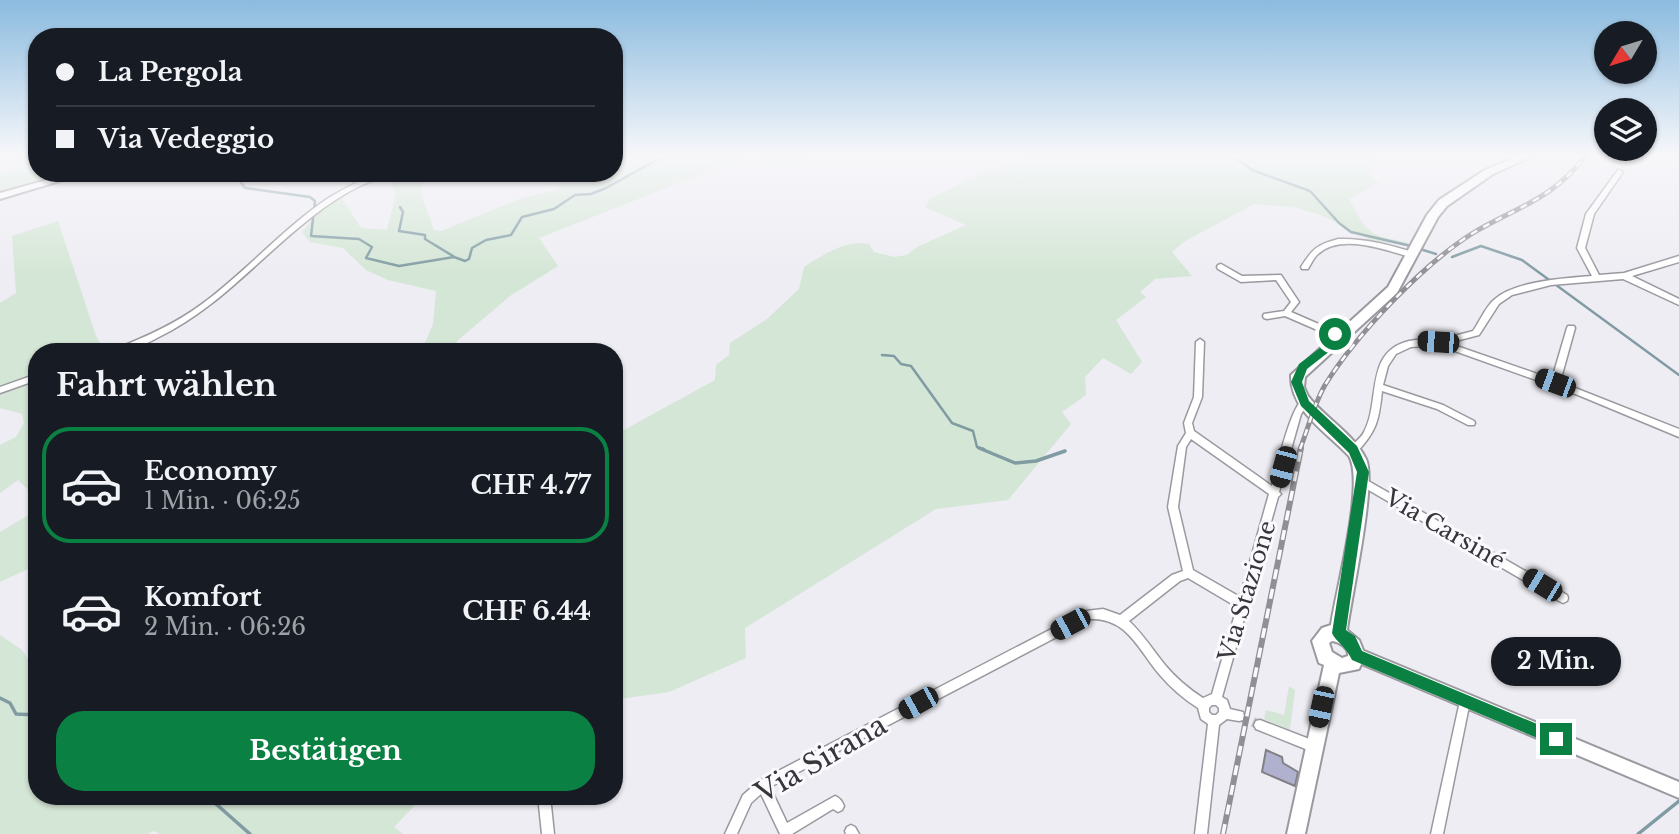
<!DOCTYPE html>
<html lang="de">
<meta charset="utf-8">
<style>
:root{--surface:#171b24;--page:#20242c;--text:#f1f3f6;--muted:#9ea1a6;--line:#363941;--accent:#0b8043}
body{margin:0;font-family:"Libre Baskerville",serif;background:var(--page);color:var(--text);height:100vh;display:flex;flex-direction:column;font-size:26px;white-space:nowrap}
*{box-sizing:border-box;margin:0}
p{font-size:23px;color:var(--muted)}
.icon{flex:none;width:38px;height:38px;fill:none;stroke:currentColor;stroke-width:2;stroke-linecap:round;stroke-linejoin:round}
.map{position:relative;flex:1;overflow:hidden}
.side{position:absolute;left:28px;top:343px;width:595px;height:462px;display:flex;flex-direction:column;background:var(--surface);border-radius:28px;box-shadow:0 2px 5px #0004}
.side>*{flex:none}
.hud{position:absolute;left:28px;top:28px;width:595px;height:154px;border-radius:28px;box-shadow:0 2px 5px #0004;display:grid;align-content:center;height:154px;padding:0 28px;background:var(--surface)}
.needle{width:46px;rotate:232deg}
.buttons{position:absolute;left:1594px;top:21px;display:grid;gap:14px}
.buttons a{display:grid;place-items:center;width:63px;height:63px;border-radius:50%;background:var(--surface);box-shadow:0 2px 5px #0004;font-size:35px}
.end{position:absolute;width:32px;height:32px;margin:-16px;border:9px solid #0b8043;background:#fff;box-shadow:0 0 0 4px #fff}
.from{border-radius:50%}
.bubble{position:absolute;height:49px;border-radius:24px;background:var(--surface);box-shadow:0 2px 5px #0004;font-size:23px;font-weight:700;line-height:49px;text-align:center}
.car{position:absolute;width:21px;height:42px;margin:-21px -10px;border-radius:9px;box-shadow:0 0 5px 2px #0007;background:linear-gradient(#222 24%,#8ab4d8 0 40%,#222 0 76%,#8ab4d8 0 86%,#222 0)}
.hud b{display:flex;align-items:center;gap:24px;height:66px;font-size:26px}
.hud b+b{border-top:2px solid var(--line)}
.hud i{width:18px;height:18px;background:var(--text)}
ul{padding:0;list-style:none}
li{display:flex;align-items:center;gap:21px;height:116px;margin:0 14px 10px;padding:0 14px;border:4px solid transparent;border-radius:28px}
li div{flex:1}
li b{display:block;font-size:26px}
li em{font-style:normal;font-weight:700}
li.active{border-color:var(--accent)}
li>.icon{width:63px;height:63px;stroke-width:1.5}
h2{padding:0 28px;font-size:32px;line-height:84px}
.action{display:flex;gap:14px;margin-top:auto;padding:14px 28px}
.action a{flex:1;height:80px;border-radius:28px;background:var(--accent);color:#fff;font-size:28px;font-weight:700;line-height:80px;text-align:center}
.map>svg:first-child{display:block}
.green{fill:#d4e6d5}
.lines{fill:none;stroke-linecap:round;stroke-linejoin:round}
.stream-far1{stroke:#819ba3;stroke-width:2.5}
.stream{stroke:#819ba3;stroke-width:3.5}
.building{fill:#b0b1cf;stroke:#808085;stroke-width:2}
.minor-tunnel{stroke:#c8c9ce;stroke-width:10;stroke-dasharray:10 5;stroke-linecap:butt}
.minor-casing{stroke:#99999f;stroke-width:3}
.tertiary-casing{stroke:#99999f;stroke-width:4}
.secondary-casing{stroke:#99999f;stroke-width:4}
.primary-casing{stroke:#99999f;stroke-width:4}
.minor{fill:#fff;fill-rule:evenodd}
.tertiary{fill:#fff;fill-rule:evenodd}
.secondary{fill:#fff;fill-rule:evenodd}
.primary{fill:#fff;fill-rule:evenodd}
.rail-far1-casing{stroke:#909094;stroke-width:5}
.rail-casing{stroke:#909094;stroke-width:6}
.rail-far1{stroke:#fafafe;stroke-width:2.5;stroke-dasharray:7;stroke-linecap:butt}
.rail{stroke:#fafafe;stroke-width:3.5;stroke-dasharray:10;stroke-linecap:butt}
.route{fill:#0b8043}
.labels{text-anchor:middle;dominant-baseline:central;stroke-width:6;stroke-linejoin:round;paint-order:stroke}
.street-label{font-size:23px;fill:#363739;stroke:#fafafe}
.near-street-label{font-size:28px;fill:#363739;stroke:#fafafe}
</style>
<div class="map">
<svg width="1679" height="834" viewBox="0 0 1679 834">
<rect width="100%" height="100%" fill="#ededf3"/>
<g class="green">
<polygon points="12,156 37,156 37,173 82,173 0,196 0,173 12,170"/>
<polygon points="614,156 814,156 785,167 759,158 735,161 539,238 558,266 510,296 457,341 453,352 421,352 433,324 436,291 388,280 366,270 343,248 310,242 302,232 321,209 341,197 361,228 387,230 396,194 385,173 428,173 434,178 423,183 420,191 434,230 441,231 522,198 559,189 566,173 614,173"/>
<path d="M 1036,156 L 1379,156 L 1368,174 L 1379,183 L 1349,199 C 1367,233 1369,236 1407,242 L 1407,245 L 1372,241 L 1321,215 L 1293,207 L 1254,204 L 1185,241 L 1172,252 L 1192,276 L 1155,279 L 1140,292 L 1146,297 L 1116,320 L 1142,362 L 1131,374 L 1103,358 L 1085,377 L 1086,395 L 1062,412 L 1071,424 L 1008,500 L 936,509 L 745,628 L 746,658 L 669,692 L 619,699 L 614,703 L 614,426 L 624,430 L 715,380 L 716,365 L 729,355 L 730,343 L 767,319 L 799,289 L 804,267 C 822,255 848,239 869,244 L 874,252 L 894,257 L 907,255 L 917,247 L 966,225 L 925,207 L 930,198 L 994,168 Z"/>
<polygon points="58,221 96,336 104,349 126,352 37,352 37,498 18,480 0,493 0,445 16,437 24,423 22,414 0,408 0,303 16,293 12,236"/>
<polygon points="37,510 37,565 0,582 0,532"/>
<polygon points="0,635 22,650 29,660 37,659 37,796 424,796 394,827 403,834 160,834 154,831 147,834 0,834"/>
<polygon points="1289,686 1295,690 1290,730 1264,719 1266,710 1284,715"/>
</g>
<g class="lines">
<g class="stream-far1">
<polyline points="1233,156 1252,170 1310,191 1339,223 1351,232 1411,246"/>
<polyline points="242,173 238,178 245,188 310,197 315,201 311,236 359,239 372,247 366,258 399,266 454,257 465,261 469,259 472,248 486,240 511,235 522,217 554,209 575,195 591,194 606,188 664,156"/>
<polyline points="400,207 403,212 399,231 425,235 425,239 453,256"/>
<polyline points="1420,249 1436,254"/>
<polyline points="1452,257 1481,246 1522,260 1679,375"/>
<polyline points="882,355 894,356 901,364 911,366 952,423 973,431 977,447 984,449"/>
</g>
<g class="stream">
<polyline points="979,448 1015,463 1036,461 1065,451"/>
<polyline points="0,698 10,703 16,714 37,715"/>
<polyline points="207,796 250,834"/>
<polyline points="1638,834 1679,801"/>
</g>
</g>
<polygon class="building" points="1266,750 1282,757 1283,763 1298,772 1295,786 1262,772"/>
<g class="lines">
<polyline class="minor-tunnel" points="1239,716 1260,725"/>
<g class="minor-casing">
<g id="minor">
<path d="M 1618,170 L 1620,170 L 1623,172 L 1594,214 L 1585,248 L 1599,275 L 1624,273 L 1679,256 L 1679,262 L 1632,276 L 1679,299 L 1679,305 L 1623,279 L 1551,285 L 1512,295 L 1499,304 L 1479,335 L 1448,343 L 1552,379 L 1567,328 L 1568,326 L 1574,326 L 1575,328 L 1560,382 L 1679,429 L 1679,437 L 1578,395 L 1438,345 L 1411,347 L 1396,354 L 1388,366 L 1383,385 L 1443,405 L 1474,421 L 1475,423 L 1474,425 L 1468,425 L 1437,409 L 1382,391 C 1379,420 1377,431 1356,453 L 1350,453 L 1349,450 L 1350,447 C 1355,442 1361,438 1364,432 C 1381,401 1364,352 1409,341 C 1418,339 1428,340 1436,339 C 1449,338 1461,334 1473,331 C 1480,321 1486,306 1495,299 C 1515,281 1566,278 1592,276 L 1577,248 L 1586,214 Z"/>
<path d="M 377,173 L 387,173 C 379,179 368,182 358,187 C 342,195 327,205 313,216 C 260,257 218,309 157,338 C 142,346 128,352 111,352 L 112,350 C 144,338 175,324 202,304 C 247,271 283,228 330,197 C 345,188 361,180 377,173 Z"/>
<polygon points="522,173 530,173 525,176 523,176"/>
<path d="M 1338,239 C 1365,238 1390,245 1416,253 L 1417,255 L 1413,258 C 1386,250 1340,232 1317,255 C 1313,259 1311,264 1308,269 L 1302,269 L 1301,267 C 1313,248 1317,245 1338,239 Z"/>
<polygon points="1221,264 1242,276 1281,275 1299,302 1291,312 1344,335 1345,337 1344,339 1338,339 1285,316 1267,319 1264,318 1263,316 1264,314 1284,311 1291,302 1276,280 1241,282 1218,269 1217,267 1218,265"/>
<path d="M 1200,339 L 1204,342 L 1202,397 L 1192,423 L 1194,431 L 1272,486 C 1276,471 1291,405 1303,400 C 1304,400 1306,401 1308,401 L 1309,403 L 1301,414 L 1279,492 L 1281,494 L 1278,497 L 1222,697 L 1227,700 L 1230,709 L 1243,712 L 1244,716 L 1243,720 L 1239,721 L 1227,719 L 1219,725 L 1207,834 L 1195,834 L 1208,724 L 1201,719 L 1198,708 C 1184,699 1171,688 1160,675 C 1139,651 1128,618 1091,619 L 770,787 L 787,823 L 835,796 C 840,798 842,801 844,806 L 842,810 L 838,812 L 833,809 L 792,834 L 780,834 L 761,794 L 751,803 L 737,834 L 725,834 L 743,795 L 759,781 L 1086,611 L 1103,609 L 1120,615 L 1172,575 L 1183,571 L 1168,507 L 1178,446 L 1186,433 L 1184,423 L 1194,397 L 1196,342 ZM 1191,439 L 1269,494 L 1240,597 L 1193,570 L 1178,507 L 1186,447 ZM 1188,578 L 1237,607 L 1212,694 L 1203,698 C 1189,689 1176,678 1165,665 C 1153,650 1143,634 1129,621 L 1180,581 ZM 1212,705 L 1216,705 L 1219,708 L 1219,712 L 1216,715 L 1212,715 L 1209,712 L 1209,708 Z"/>
<polygon points="37,374 37,380 0,393 0,387"/>
<polygon points="1363,478 1567,595 1568,598 1567,601 1563,603 1559,601 1360,485 1358,482 1360,479"/>
<polygon points="1465,696 1469,697 1470,701 1443,834 1431,834 1460,701 1461,697"/>
<polygon points="1260,720 1317,742 1319,746 1317,750 1313,752 1256,729 1254,725 1256,721"/>
<polygon points="538,796 550,796 554,834 542,834"/>
<polygon points="851,825 855,827 859,834 846,834 845,831 847,827"/>
</g>
</g>
<g class="tertiary-casing">
<polygon id="tertiary" points="72,173 86,173 0,199 0,193"/>
</g>
<g class="secondary-casing">
<polygon id="secondary" points="1357,648 1679,782 1679,798 1352,660 1350,655 1352,650"/>
</g>
<g class="primary-casing">
<path id="primary" d="M 1518,156 L 1532,156 L 1493,174 L 1447,206 L 1438,217 L 1397,293 L 1305,377 L 1304,387 L 1308,396 C 1326,419 1354,434 1366,459 C 1377,482 1351,598 1347,630 L 1359,640 L 1365,655 L 1359,669 L 1339,673 L 1305,834 L 1287,834 L 1324,665 L 1319,663 L 1312,641 L 1322,628 L 1331,625 C 1336,590 1365,483 1349,456 C 1327,432 1290,411 1291,375 L 1388,287 L 1427,215 L 1439,200 L 1485,170 ZM 1332,641 C 1340,642 1349,648 1348,656 L 1342,658 L 1332,652 L 1329,643 Z"/>
</g>
<use href="#minor" class="minor"/>
<use href="#tertiary" class="tertiary"/>
<use href="#secondary" class="secondary"/>
<use href="#primary" class="primary"/>
<g class="rail-far1-casing">
<path id="rail-far1" d="M 1300,449 C 1308,429 1314,404 1325,385 C 1356,335 1423,264 1473,233 C 1515,208 1555,198 1585,156"/>
</g>
<g class="rail-casing">
<polyline id="rail" points="1223,834 1301,448"/>
</g>
<use href="#rail-far1" class="rail-far1"/>
<use href="#rail" class="rail"/>
</g>
<linearGradient id="sky" x2="0" y2="1"><stop stop-color="#8bbbdf"/><stop offset="0.57" stop-color="#f7f7fa"/><stop offset="1" stop-color="#f7f7fa" stop-opacity="0"/></linearGradient>
<rect width="1679" height="273" fill="url(#sky)"/>
<path class="route" d="M 1335,331 L 1344,334 L 1344,340 L 1307,369 L 1302,382 L 1309,401 L 1357,446 L 1369,472 L 1346,630 L 1355,636 L 1362,651 L 1561,734 L 1561,744 L 1556,746 L 1352,660 C 1345,645 1336,642 1332,633 L 1357,472 L 1349,453 L 1301,406 L 1291,382 L 1299,364 L 1333,338 L 1330,334 Z"/>
<g class="labels">
<g class="street-label">
<text transform="translate(1445 529) rotate(30)">Via Carsiné</text>
<text transform="translate(1247 591) rotate(-73)">Via Stazione</text>
</g>
<g class="near-street-label">
<text transform="translate(821 759) rotate(-30)">Via Sirana</text>
</g>
</g>
</svg>
<div class="buttons">
<a><svg class="needle" viewBox="-14 -14 28 28"><path d="M0-13l5 13h-10z" fill="#e53935"/><path d="M0 13l5-13h-10z" fill="#9ea1a6"/></svg></a>
<a><svg class="icon" aria-label="layers" viewBox="0 0 24 24"><path d="M12 4l9 5-9 5-9-5zM3 14l9 5 9-5"/></svg></a>
</div>
<i class="end from" style="left:1335px;top:334px"></i>
<i class="end" style="left:1556px;top:739px"></i>
<div class="bubble" style="left:1491px;top:637px;width:130px">2 Min.</div>
<i class="car" style="left:1438px;top:342px;rotate:274deg"></i>
<i class="car" style="left:1555px;top:383px;rotate:290deg"></i>
<i class="car" style="left:1283px;top:467px;rotate:195deg"></i>
<i class="car" style="left:1542px;top:585px;rotate:301deg"></i>
<i class="car" style="left:1070px;top:624px;rotate:242deg"></i>
<i class="car" style="left:918px;top:703px;rotate:241deg"></i>
<i class="car" style="left:1321px;top:707px;rotate:192deg"></i>
<div class="hud">
<b><i class="from"></i>La Pergola</b>
<b><i></i>Via Vedeggio</b>
</div>
<section class="side">
<h2>Fahrt wählen</h2>
<ul>
<li class="active"><svg class="icon" aria-label="car" viewBox="0 0 24 24"><path d="M5 17H2v-5l4-1 3-4h7l3 4 3 1v5h-3M9 17h6M6 11h13"/><circle cx="7" cy="17" r="2"/><circle cx="17" cy="17" r="2"/></svg><div><b>Economy</b><p>1 Min. · 06:25</p></div><em>CHF 4.77</em></li>
<li><svg class="icon" aria-label="car" viewBox="0 0 24 24"><path d="M5 17H2v-5l4-1 3-4h7l3 4 3 1v5h-3M9 17h6M6 11h13"/><circle cx="7" cy="17" r="2"/><circle cx="17" cy="17" r="2"/></svg><div><b>Komfort</b><p>2 Min. · 06:26</p></div><em>CHF 6.44</em></li>
</ul>
<div class="action"><a>Bestätigen</a></div>
</section>
</div>
